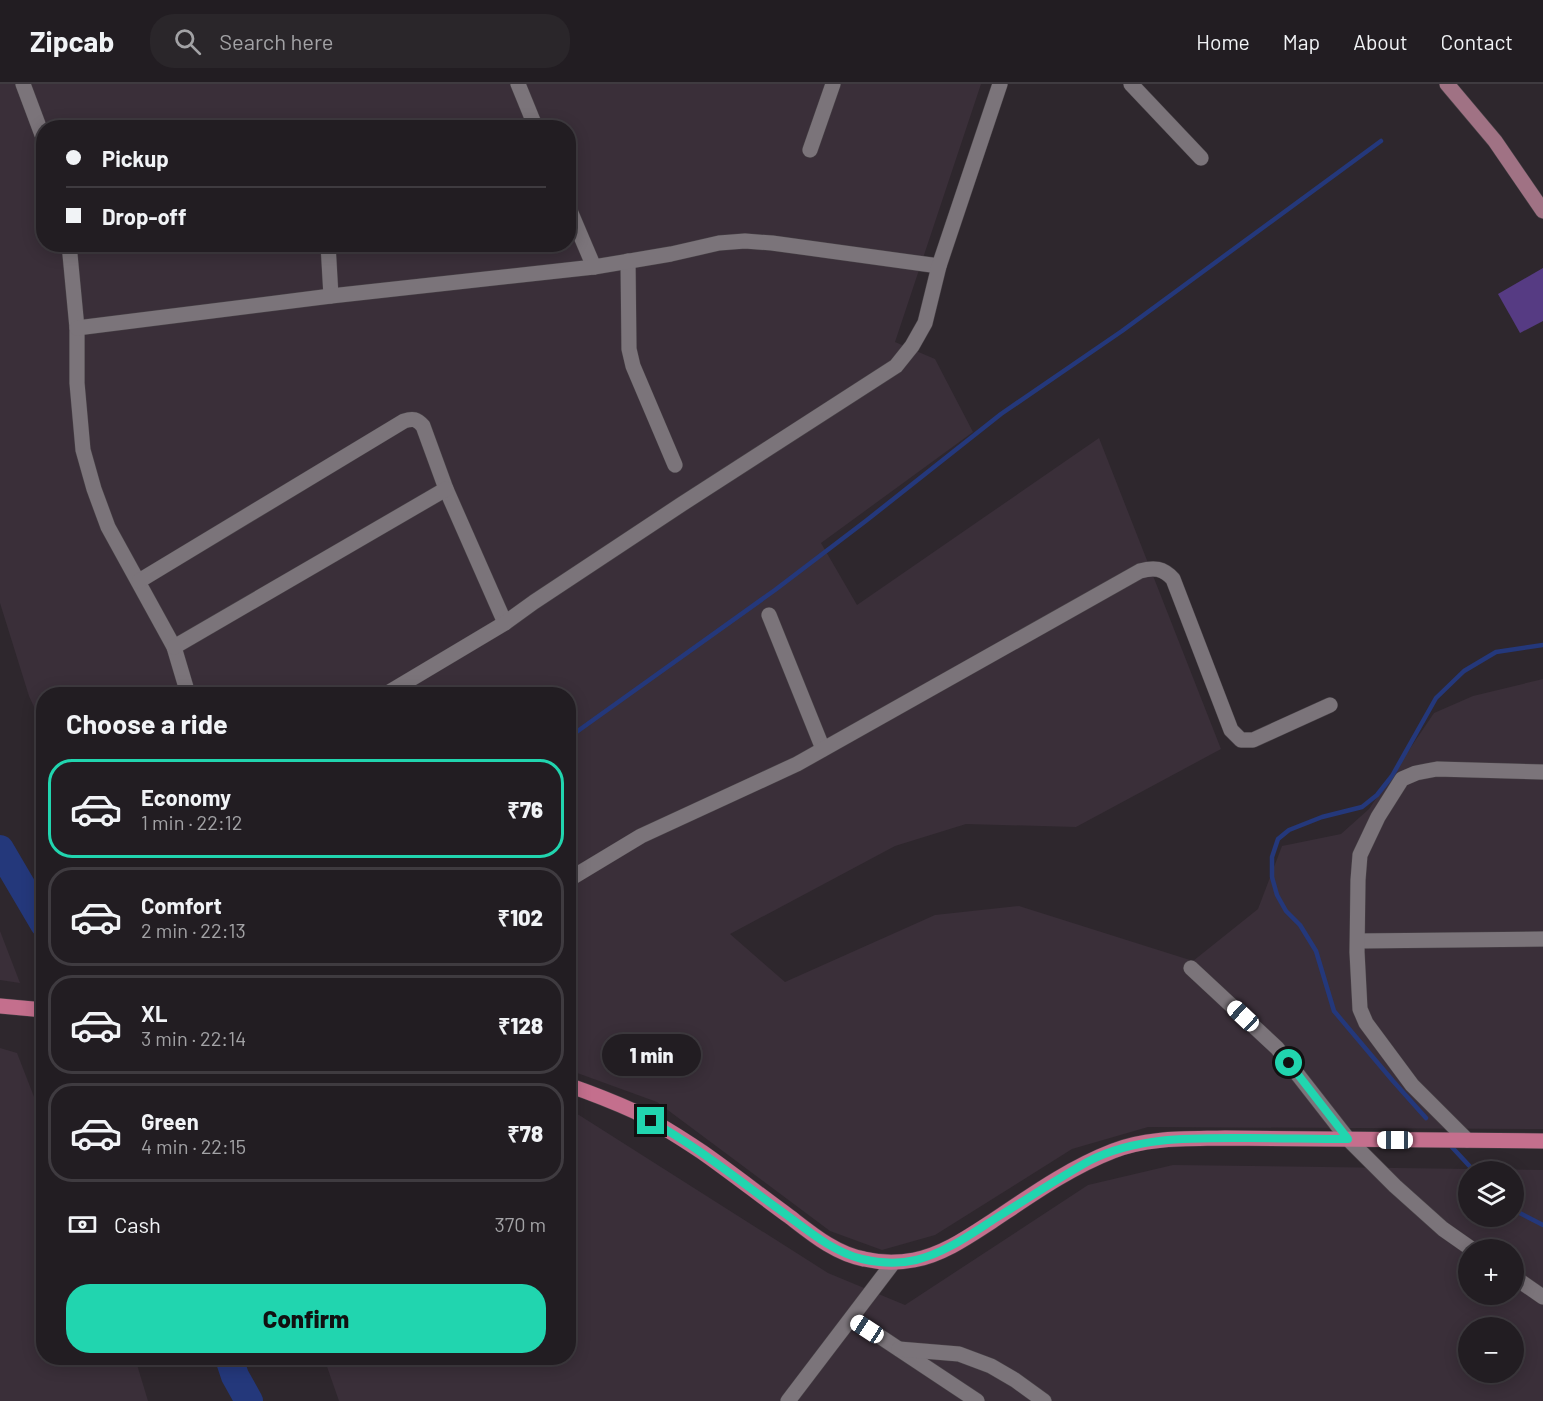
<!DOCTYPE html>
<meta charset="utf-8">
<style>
:root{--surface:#221d22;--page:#2a262a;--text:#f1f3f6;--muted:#a2a2a5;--line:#3f3b40;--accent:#21d5af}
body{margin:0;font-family:Barlow,sans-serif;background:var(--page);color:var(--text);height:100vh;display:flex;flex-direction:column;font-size:22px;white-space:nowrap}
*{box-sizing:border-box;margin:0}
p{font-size:20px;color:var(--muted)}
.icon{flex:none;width:33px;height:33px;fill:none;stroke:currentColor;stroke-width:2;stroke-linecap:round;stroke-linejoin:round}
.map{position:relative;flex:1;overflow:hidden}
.side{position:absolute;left:36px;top:603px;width:540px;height:678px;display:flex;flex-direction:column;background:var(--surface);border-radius:24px;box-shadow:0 3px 15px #0003,0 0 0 2px var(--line)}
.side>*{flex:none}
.banner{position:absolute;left:36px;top:36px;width:540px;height:132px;border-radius:24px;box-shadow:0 3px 15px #0003,0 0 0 2px var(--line);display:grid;align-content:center;height:132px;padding:0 30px;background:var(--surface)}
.tools{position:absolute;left:1458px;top:1077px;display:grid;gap:12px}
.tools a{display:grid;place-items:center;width:66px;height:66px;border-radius:50%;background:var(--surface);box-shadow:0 3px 15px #0003,0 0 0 2px var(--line);font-size:30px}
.end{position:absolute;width:27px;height:27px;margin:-14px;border:8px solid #21d5af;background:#111;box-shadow:0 0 0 3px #111}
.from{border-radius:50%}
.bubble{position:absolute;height:42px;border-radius:21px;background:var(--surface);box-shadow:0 3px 15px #0003,0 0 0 2px var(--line);font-size:20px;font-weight:800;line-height:42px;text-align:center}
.car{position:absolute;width:18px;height:36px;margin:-18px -9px;border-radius:8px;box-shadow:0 0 4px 2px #0007;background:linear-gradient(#fff 24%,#345 0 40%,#fff 0 76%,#345 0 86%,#fff 0)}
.banner b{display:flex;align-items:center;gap:21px;height:57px;font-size:22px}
.banner b+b{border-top:2px solid var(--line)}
.banner i{width:15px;height:15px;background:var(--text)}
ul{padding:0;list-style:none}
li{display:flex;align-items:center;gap:18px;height:99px;margin:0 12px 9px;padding:0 18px;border:3px solid var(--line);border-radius:24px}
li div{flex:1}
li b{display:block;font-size:22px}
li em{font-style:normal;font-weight:800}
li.current{border-color:var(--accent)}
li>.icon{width:54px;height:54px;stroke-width:1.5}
h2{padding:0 30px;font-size:27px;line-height:72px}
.pay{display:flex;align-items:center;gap:15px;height:66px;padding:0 30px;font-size:22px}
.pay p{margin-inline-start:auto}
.button{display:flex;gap:12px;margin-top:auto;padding:12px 30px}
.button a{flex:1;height:69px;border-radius:24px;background:var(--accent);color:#111;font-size:24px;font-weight:800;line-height:69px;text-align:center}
header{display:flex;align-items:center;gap:36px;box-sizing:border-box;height:84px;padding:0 30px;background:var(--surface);border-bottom:2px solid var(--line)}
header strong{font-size:28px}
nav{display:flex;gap:33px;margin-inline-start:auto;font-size:21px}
.search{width:420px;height:54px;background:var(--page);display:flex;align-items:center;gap:15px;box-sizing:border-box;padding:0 21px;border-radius:24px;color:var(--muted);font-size:22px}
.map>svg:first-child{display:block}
.built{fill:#3a2f39;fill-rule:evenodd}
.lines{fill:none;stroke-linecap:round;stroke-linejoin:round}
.stream{stroke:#24387b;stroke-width:4.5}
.river{stroke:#24387b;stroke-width:28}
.building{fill:#563b83}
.minor-casing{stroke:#484247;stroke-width:16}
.secondary-casing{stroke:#484247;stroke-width:16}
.primary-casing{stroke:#484247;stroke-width:16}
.minor{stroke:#7b747a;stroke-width:15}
.secondary{stroke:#a07284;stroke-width:15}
.primary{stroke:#c46f8d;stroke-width:15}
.route{stroke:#21d5af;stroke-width:8}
</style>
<header>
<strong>Zipcab</strong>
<div class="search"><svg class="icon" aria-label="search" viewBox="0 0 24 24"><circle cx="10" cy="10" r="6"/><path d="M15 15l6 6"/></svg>Search here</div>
<nav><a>Home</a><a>Map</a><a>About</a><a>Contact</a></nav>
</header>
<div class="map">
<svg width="1543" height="1317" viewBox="0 0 1543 1317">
<rect width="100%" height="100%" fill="#2e272d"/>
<g class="built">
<path d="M 0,0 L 981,0 L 895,258 L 935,275 L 973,348 L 821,459 L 857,521 L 1099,354 L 1221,665 L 1076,743 L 966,740 L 895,762 L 730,850 L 785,898 L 935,831 L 1019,822 L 1193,877 L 1258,825 L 1282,762 L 1341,750 L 1369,725 L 1434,629 L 1473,612 L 1543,595 L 1543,1045 L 1148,1043 L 1072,1065 L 935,1151 L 882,1166 L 830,1147 L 657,1018 L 569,986 L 568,610 L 44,610 L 43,642 L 29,612 L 0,519 ZM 44,44 L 568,44 L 568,160 L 44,160 Z"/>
<polygon points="0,847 20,899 0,896"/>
<polygon points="0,964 17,969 43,1036 44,1274 135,1274 148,1317 0,1317"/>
<path d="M 569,1028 L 579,1031 L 828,1189 L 905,1221 L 1088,1101 L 1173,1081 L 1543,1086 L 1543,1317 L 339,1317 L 324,1274 L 568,1274 ZM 1468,1088 L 1514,1088 L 1514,1132 L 1468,1132 ZM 1468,1166 L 1514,1166 L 1514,1210 L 1468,1210 ZM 1468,1244 L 1514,1244 L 1514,1288 L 1468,1288 Z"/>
</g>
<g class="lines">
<g class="stream">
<polyline points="568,654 775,506 867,436 1001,330 1122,247 1381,57"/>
<polyline points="1426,1034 1393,997 1334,927 1316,867 1300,841 1286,827 1277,811 1272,793 1272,773 1278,755 1289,746 1322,733 1362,723 1377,711 1392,692 1436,614 1464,587 1496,568 1543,561"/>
<polyline points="1450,1061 1475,1088"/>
<polyline points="1514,1126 1543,1141"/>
</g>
<g class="river">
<polyline points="0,765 44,840"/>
<polyline points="229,1274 235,1292 249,1317"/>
</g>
</g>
<polygon class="building" points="1543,184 1543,237 1520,249 1498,210"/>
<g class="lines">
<g class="minor-casing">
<g id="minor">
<polyline points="23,0 44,56"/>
<polyline points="518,0 536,44"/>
<polyline points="1131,0 1201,74"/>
<polyline points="321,42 322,44"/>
<polyline points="241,44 262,42"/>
<polyline points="810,66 833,0"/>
<polyline points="568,122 594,183"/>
<polyline points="69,160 77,244 77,299 83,366 94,405 108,443 174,563 188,610"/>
<polyline points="328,160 331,212"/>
<polyline points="628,177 629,265 633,282 675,381"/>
<polyline points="77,244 331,212 594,183 671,170 719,159 745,157 772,159 939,182"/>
<path d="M 139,497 L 404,337 C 413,334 417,335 423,342 L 446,405 L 505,539"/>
<polyline points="769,531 823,665"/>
<polyline points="174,563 446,405"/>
<polyline points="386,610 505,539 534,518 682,420 896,282 912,262 925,239 939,182 1000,0"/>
<path d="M 568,796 L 641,752 L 797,680 L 1140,487 C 1154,483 1163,484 1173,495 L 1231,646 L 1241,656 L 1253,656 L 1330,621"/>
<polyline points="1358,857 1543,855"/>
<polyline points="1191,884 1277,964 1348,1055 1395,1102 1443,1145 1473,1166"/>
<polyline points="1467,1056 1412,1001 1366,939 1360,925 1357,868 1358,796 1360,771 1378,733 1402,695 1416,689 1437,685 1543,688"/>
<polyline points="1514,1193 1543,1213"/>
<polyline points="852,1234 977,1317"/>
<polyline points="899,1265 959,1270 991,1282 1015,1296 1044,1317"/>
<polyline points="788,1317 893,1179"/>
</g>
</g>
<g class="secondary-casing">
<polyline id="secondary" points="1447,0 1495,57 1543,127"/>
</g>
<g class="primary-casing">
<g id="primary">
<polyline points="0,922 44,926"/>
<path d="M 568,1001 C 591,1009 614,1018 636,1028 C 659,1040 681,1054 702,1068 C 732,1089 761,1112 790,1133 C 812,1150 836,1170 864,1175 C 881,1179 898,1179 914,1176 C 942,1171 968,1153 991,1138 C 1030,1112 1069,1084 1113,1067 C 1148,1053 1188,1055 1225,1054 L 1543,1057"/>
</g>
</g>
<use href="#minor" class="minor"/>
<use href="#secondary" class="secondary"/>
<use href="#primary" class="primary"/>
</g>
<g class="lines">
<path class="route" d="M 651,1037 C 696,1062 736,1094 777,1124 C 804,1143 830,1167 862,1175 C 879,1179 899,1180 916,1176 C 945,1169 971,1150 996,1134 C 1027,1115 1057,1095 1089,1077 C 1137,1052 1195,1054 1248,1054 C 1281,1054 1314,1055 1348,1055 L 1289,979"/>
</g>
</svg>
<div class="tools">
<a><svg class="icon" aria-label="layers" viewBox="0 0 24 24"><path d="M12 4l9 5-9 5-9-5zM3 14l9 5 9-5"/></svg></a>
<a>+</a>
<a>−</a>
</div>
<i class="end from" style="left:1289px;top:979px"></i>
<i class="end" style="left:651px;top:1037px"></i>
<div class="bubble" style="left:602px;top:950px;width:99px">1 min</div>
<i class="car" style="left:1243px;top:932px;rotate:313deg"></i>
<i class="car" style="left:1395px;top:1056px;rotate:270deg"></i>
<i class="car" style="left:867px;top:1245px;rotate:303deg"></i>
<div class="banner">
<b><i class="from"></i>Pickup</b>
<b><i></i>Drop-off</b>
</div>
<section class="side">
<h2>Choose a ride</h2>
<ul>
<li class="current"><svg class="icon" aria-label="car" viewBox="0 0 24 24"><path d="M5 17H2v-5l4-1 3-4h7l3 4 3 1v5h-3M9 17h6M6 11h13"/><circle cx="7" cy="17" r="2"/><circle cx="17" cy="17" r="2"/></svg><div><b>Economy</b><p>1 min · 22:12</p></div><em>₹76</em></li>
<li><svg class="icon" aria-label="car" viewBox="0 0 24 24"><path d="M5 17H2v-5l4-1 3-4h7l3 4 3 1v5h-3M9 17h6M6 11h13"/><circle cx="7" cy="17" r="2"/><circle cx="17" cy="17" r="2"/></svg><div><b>Comfort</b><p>2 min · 22:13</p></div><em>₹102</em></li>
<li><svg class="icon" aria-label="car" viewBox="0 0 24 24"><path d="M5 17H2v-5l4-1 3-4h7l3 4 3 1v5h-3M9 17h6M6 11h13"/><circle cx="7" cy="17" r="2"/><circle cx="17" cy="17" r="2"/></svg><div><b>XL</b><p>3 min · 22:14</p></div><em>₹128</em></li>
<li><svg class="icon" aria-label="car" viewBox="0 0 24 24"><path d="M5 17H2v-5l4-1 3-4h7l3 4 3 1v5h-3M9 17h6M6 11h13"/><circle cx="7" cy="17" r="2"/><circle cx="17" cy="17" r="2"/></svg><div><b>Green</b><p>4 min · 22:15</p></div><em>₹78</em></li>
</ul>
<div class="pay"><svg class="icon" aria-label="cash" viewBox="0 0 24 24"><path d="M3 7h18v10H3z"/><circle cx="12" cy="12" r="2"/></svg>Cash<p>370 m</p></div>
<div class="button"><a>Confirm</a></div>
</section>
</div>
